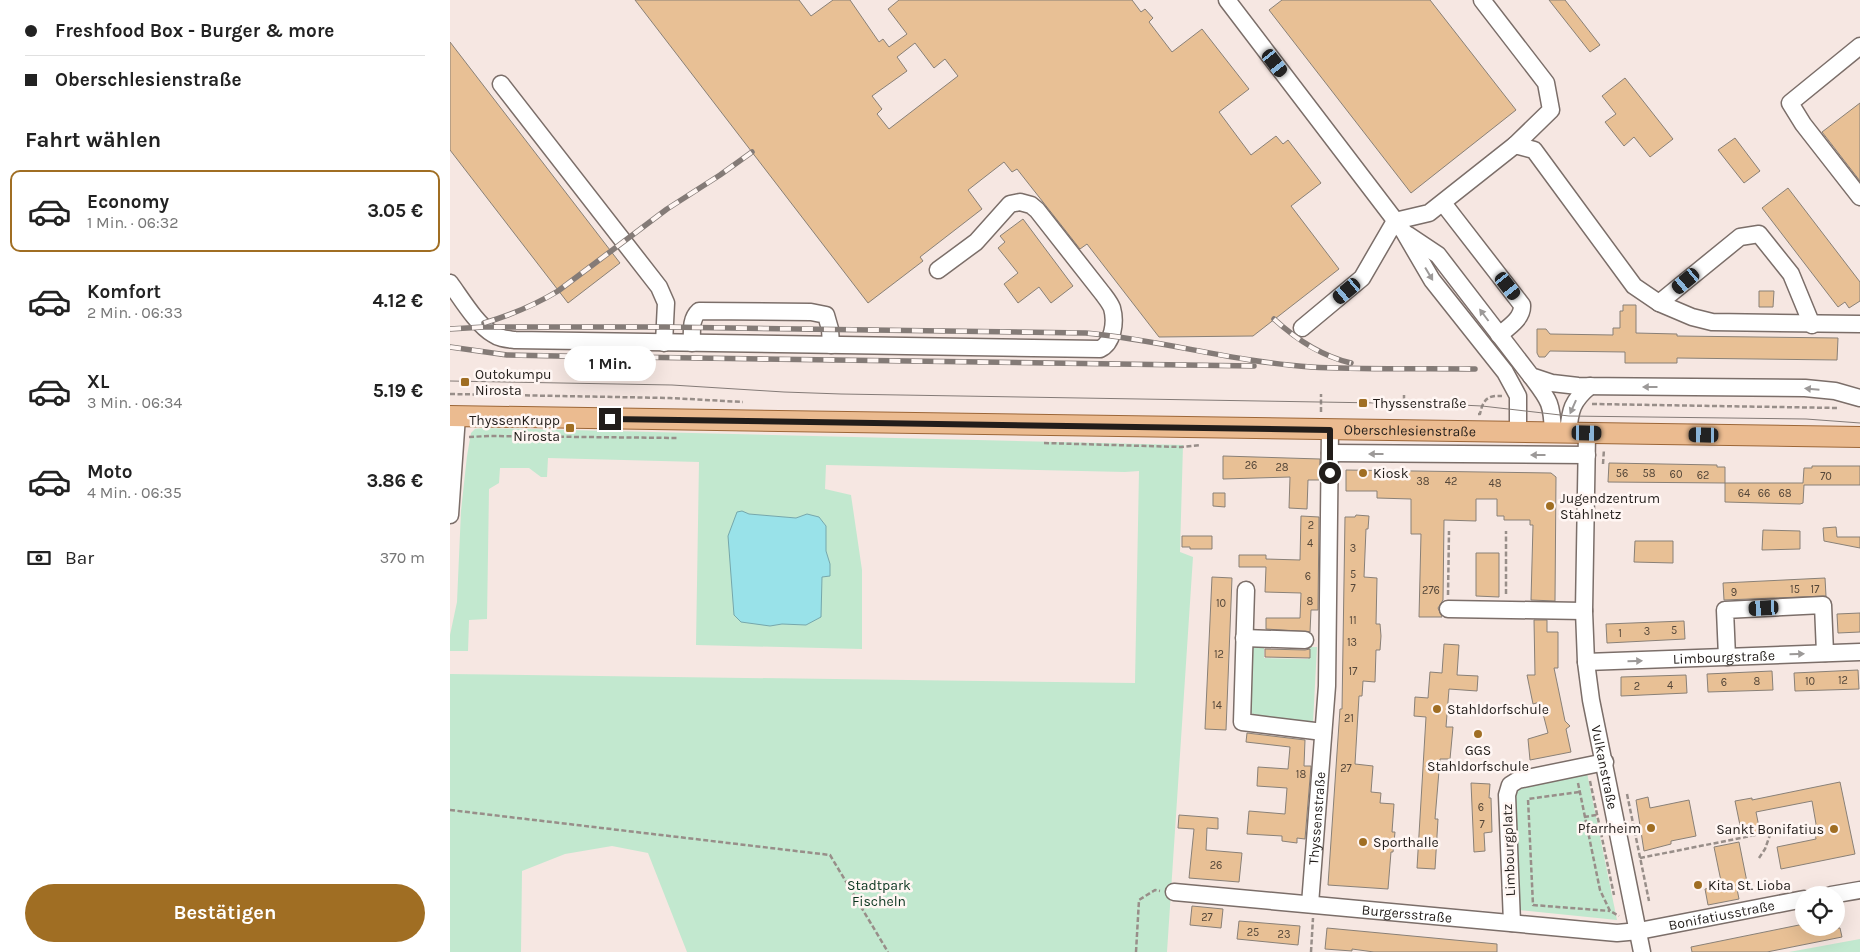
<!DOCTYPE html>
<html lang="de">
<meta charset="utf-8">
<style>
:root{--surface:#fff;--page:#f6f6f6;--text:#222;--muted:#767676;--line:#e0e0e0;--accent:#a06e23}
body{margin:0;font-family:Karla,sans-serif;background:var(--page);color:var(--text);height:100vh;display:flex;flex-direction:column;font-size:19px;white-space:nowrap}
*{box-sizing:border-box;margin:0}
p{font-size:16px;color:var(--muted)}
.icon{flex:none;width:28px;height:28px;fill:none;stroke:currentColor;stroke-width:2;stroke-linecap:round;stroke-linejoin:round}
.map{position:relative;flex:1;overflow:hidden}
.panel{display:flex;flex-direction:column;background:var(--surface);width:450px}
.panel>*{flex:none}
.top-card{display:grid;align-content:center;height:110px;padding:0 25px;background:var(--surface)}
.fabs{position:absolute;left:1345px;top:886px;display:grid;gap:10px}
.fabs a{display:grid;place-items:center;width:50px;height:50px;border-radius:50%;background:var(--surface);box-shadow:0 5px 20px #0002;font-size:25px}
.end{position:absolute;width:22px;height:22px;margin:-11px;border:6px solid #221d1a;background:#fff;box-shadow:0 0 0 2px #fff}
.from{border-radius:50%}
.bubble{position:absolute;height:35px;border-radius:18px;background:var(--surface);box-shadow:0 5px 20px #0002;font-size:16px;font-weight:700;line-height:35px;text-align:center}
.car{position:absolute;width:15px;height:30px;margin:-15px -8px;border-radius:6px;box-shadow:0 0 4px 1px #0007;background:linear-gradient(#222 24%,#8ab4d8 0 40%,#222 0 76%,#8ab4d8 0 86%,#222 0)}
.top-card b{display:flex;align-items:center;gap:18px;height:48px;font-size:19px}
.top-card b+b{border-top:1px solid var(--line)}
.top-card i{width:12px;height:12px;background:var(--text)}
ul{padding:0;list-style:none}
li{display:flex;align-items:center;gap:15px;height:82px;margin:0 10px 8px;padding:0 15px;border:2px solid transparent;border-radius:10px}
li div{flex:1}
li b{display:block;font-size:19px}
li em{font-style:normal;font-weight:700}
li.selected{border-color:var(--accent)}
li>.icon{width:45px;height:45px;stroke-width:1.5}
h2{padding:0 25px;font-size:22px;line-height:60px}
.pay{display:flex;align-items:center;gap:12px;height:55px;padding:0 25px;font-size:19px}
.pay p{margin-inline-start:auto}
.cta{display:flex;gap:10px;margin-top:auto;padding:10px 25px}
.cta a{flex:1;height:58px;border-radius:30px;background:var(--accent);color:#fff;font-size:20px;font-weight:700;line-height:58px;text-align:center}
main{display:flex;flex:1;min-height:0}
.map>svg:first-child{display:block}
.green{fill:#c2e8cf;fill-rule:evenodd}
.water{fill:#99e2e9;stroke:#75a7ab}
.building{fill:#e8c095;stroke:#898077;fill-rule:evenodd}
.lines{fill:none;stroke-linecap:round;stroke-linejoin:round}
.minor-casing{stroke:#7b6e69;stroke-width:19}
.major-casing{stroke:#9c6637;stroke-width:22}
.path{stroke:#988e89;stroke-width:2.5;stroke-dasharray:5 2.5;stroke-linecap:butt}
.minor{stroke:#fff;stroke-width:16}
.major{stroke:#ebbb90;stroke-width:20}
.tram{stroke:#847b77;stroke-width:1}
.rail-casing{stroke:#847b77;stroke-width:5.5}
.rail{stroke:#fff6f3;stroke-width:4;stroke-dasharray:11;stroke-linecap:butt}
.oneway{fill:#9c9998}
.route{stroke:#221d1a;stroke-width:6}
.poi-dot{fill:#a06e23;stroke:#fff6f3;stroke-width:2}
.labels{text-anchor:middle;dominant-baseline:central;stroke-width:5;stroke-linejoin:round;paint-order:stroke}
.number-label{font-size:11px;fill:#544639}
.poi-label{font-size:14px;fill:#221d1a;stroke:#fff6f3;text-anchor:start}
.street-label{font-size:14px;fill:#221d1a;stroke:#fff6f3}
.park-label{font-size:14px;fill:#09341e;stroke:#fff6f3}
</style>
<main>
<section class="panel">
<div class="top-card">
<b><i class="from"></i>Freshfood Box - Burger &amp; more</b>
<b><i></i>Oberschlesienstraße</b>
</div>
<h2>Fahrt wählen</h2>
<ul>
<li class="selected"><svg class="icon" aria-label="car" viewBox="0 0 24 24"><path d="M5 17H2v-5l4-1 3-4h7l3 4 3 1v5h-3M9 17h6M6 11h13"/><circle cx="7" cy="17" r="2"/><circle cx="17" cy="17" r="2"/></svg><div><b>Economy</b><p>1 Min. · 06:32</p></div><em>3.05 €</em></li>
<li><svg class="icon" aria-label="car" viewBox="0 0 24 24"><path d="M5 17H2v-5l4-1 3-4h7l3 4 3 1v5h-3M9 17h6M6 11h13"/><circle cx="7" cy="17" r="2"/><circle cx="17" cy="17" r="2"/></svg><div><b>Komfort</b><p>2 Min. · 06:33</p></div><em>4.12 €</em></li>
<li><svg class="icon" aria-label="car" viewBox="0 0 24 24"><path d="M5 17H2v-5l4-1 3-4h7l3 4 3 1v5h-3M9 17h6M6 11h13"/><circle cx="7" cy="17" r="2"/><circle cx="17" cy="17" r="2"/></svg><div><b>XL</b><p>3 Min. · 06:34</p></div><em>5.19 €</em></li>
<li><svg class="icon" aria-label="car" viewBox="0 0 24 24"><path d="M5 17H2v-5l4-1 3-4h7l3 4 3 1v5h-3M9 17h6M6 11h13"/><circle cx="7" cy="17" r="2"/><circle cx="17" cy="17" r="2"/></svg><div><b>Moto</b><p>4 Min. · 06:35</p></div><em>3.86 €</em></li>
</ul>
<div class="pay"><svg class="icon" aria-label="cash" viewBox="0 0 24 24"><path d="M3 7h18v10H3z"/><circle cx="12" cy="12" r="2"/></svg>Bar<p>370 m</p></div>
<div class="cta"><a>Bestätigen</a></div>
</section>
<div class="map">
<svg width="1410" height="952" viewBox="0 0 1410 952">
<rect width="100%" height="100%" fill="#f6e7e2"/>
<g class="green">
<path d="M 33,428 L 733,445 L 730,552 L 743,557 L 717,952 L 237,952 L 198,853 L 162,846 L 115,854 L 72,871 L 71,952 L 0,952 L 0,674 L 685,683 L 689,471 L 675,472 L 376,465 L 375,489 L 401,495 L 412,570 L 412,649 L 246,645 L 249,462 L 98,458 L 97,477 L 91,477 L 79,468 L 50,468 L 49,483 L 39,489 L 37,619 L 19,620 L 18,651 L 0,651 L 0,635 L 7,602 L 11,511 L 17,456 L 21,433 L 25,429 ZM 299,514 L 346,518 L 357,514 L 369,517 L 376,526 L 376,551 L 380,564 L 380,576 L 372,577 L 370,617 L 356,625 L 332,624 L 320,626 Z"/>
<polygon points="800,646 814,646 814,658 858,659 859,647 867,647 863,722 806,716 800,712"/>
<polygon points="1137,773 1167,920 1068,910 1063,796 1065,788"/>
<polygon points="1410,939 1410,952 1339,952"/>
</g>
<polygon class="water" points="292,511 299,514 346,518 357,514 369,517 376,526 376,551 380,564 380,576 372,577 371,617 356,625 332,624 320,626 291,622 284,615 278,536 287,512"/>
<g class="building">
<path d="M 185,0 L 349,0 L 361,16 L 383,0 L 400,0 L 429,42 L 433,39 L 439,47 L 457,34 L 438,9 L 449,0 L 682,0 L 691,12 L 695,9 L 703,18 L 699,22 L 722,52 L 752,29 L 799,89 L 769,112 L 801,155 L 826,136 L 833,144 L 838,140 L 871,183 L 841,206 L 889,269 L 803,336 L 709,337 L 637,244 L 630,249 L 567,169 L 562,172 L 554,162 L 518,190 L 532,209 L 470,257 L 473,261 L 418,303 ZM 465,43 L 484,68 L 495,59 L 508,76 L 439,129 L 427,114 L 432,109 L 422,96 L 457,71 L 447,57 Z"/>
<polygon points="832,0 980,0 1066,110 961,193 819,10"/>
<polygon points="1099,0 1115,0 1150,45 1140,52"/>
<polygon points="0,42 170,263 118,303 0,150"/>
<polygon points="1175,78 1223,139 1200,157 1184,137 1174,146 1155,122 1166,114 1152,96"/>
<polygon points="1410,103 1410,181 1372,132"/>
<polygon points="1285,138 1310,171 1294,183 1268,150"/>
<polygon points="1338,188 1410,282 1410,301 1399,308 1395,302 1388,307 1312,208"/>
<polygon points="573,219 623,286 601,303 589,287 568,303 554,284 568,273 548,248 555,242 550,236"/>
<polygon points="1309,291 1324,291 1323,307 1309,307"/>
<polygon points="1173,305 1186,305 1186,333 1227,334 1227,336 1388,338 1387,360 1227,358 1227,363 1175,363 1175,352 1100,351 1095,357 1089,357 1087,353 1087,329 1096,329 1100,334 1163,335 1163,328 1170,328 1170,311 1173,311"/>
<polygon points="773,456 870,459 869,480 858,480 857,509 839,508 840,477 773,479"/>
<polygon points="1159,463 1267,465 1267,467 1275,467 1275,483 1353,483 1354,468 1362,468 1362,466 1410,466 1410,485 1354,485 1353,503 1350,504 1275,502 1275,483 1158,482"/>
<polygon points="896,470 1101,473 1106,477 1105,601 1081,600 1083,525 1080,525 1080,520 1054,520 1054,516 1047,516 1047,499 1026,499 1026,521 994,520 993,600 988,608 992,617 969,617 971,534 961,534 961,499 927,498 927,491 896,491"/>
<polygon points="763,493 775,493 775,507 763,506"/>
<polygon points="906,515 919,516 918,529 916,529 914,577 927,578 926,624 930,624 931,636 930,650 926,650 925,682 913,681 912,696 909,696 905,764 923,766 921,792 931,793 930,803 944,804 942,832 945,832 943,852 941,852 938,889 878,885 890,709 892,709 895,517 905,517"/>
<polygon points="851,516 869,517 868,610 861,610 860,632 816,629 816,618 850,618 851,593 815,592 816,567 789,567 789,555 816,555 816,559 850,560"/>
<polygon points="1386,527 1387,537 1410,537 1410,548 1374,541 1373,528"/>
<polygon points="1313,530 1350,531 1350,549 1312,550"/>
<polygon points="732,536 762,536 762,549 740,549 740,547 732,547"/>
<polygon points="1185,541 1223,541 1223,563 1184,562"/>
<polygon points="1026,553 1049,553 1049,597 1026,596"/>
<polygon points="762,577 782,578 776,730 755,729"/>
<polygon points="1375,578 1376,596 1274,600 1273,583"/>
<polygon points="1410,613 1410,632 1388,633 1387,614"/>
<polygon points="1084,620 1097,620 1097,632 1108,632 1108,668 1104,668 1115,721 1120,726 1116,729 1121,752 1080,760 1078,739 1098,733 1090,702 1083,704 1077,675 1085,675"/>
<polygon points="1234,621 1235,639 1157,643 1156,624"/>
<polygon points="994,644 1009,645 1007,675 1028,676 1027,691 999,689 996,727 1003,727 1000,759 990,759 985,819 988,819 985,869 967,868 976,717 964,716 965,697 978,698 980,672 992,673"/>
<polygon points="815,649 855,650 860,649 860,658 815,657"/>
<polygon points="1408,670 1409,689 1345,691 1344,673"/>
<polygon points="1322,671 1323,690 1258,692 1257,674"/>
<polygon points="1236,675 1237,693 1171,696 1171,677"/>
<polygon points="797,733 855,740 854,766 861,766 855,839 847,838 847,843 832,841 832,836 797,834 799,811 835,814 837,788 807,786 808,767 838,769 840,747 796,742"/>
<polygon points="1390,782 1405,854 1331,869 1327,847 1366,839 1364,826 1366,824 1362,801 1306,812 1310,832 1292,835 1285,801 1302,798 1302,800"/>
<polygon points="1021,783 1040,784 1039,798 1041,798 1042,832 1034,833 1035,851 1024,852"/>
<polygon points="1198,797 1200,808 1239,800 1246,836 1221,841 1221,844 1194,851 1186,800"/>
<polygon points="729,815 768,818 768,829 757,828 756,850 792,853 789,882 739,878 744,829 728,828"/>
<polygon points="1289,842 1298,887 1287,889 1289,899 1258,905 1255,889 1272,886 1264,847"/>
<polygon points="742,906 773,909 771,928 740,925"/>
<polygon points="789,921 850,926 848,945 787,939"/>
<polygon points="1354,924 1354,928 1390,928 1392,937 1317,952 1242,952 1241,947"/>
<polygon points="877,928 1047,944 1047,952 924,952 902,949 902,951 875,949"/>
</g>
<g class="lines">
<g class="minor-casing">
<g id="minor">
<polyline points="777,0 954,232 982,280 1055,372 1068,396 1068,432"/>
<polyline points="1032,0 1096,83 1101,110 1065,145"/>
<polyline points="1410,46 1340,103 1353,124 1410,197"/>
<polyline points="51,84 209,287 216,303 214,343"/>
<path d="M 993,203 L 1072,305 C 1073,318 1059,327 1049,335"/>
<polyline points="958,235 988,255 1081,376 1102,383 1128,386 1355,388 1385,391 1410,398"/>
<path d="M 0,283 C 11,298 27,325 43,334 C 50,339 57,339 65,340 L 650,349 C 663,343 666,322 662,308 C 660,303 656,298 653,294 L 587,210 L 581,205 L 570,202 L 560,204 L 526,242 L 488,270"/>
<polyline points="1209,303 1290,237 1309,234 1341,274 1362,325"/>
<polyline points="852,328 912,278 945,221 979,213 1065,145 1084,150 1184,286 1209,303 1242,317 1262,322 1410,324"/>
<path d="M 242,343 C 242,332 240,319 249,311 L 361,312 L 376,315 L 380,329 L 381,345"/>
<path d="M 1081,376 C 1099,400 1102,402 1103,433"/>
<path d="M 1118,433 C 1120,410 1122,401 1140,386"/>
<path id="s1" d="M 1137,433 L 1134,611 L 1136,662 L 1141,700 L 1192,952"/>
<polyline points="880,453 1137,455"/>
<polyline points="0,515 7,416"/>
<polyline points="796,590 792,722 873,732"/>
<polyline points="998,609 1134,611"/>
<polyline points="794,638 855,640"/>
<polyline points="1277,657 1275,610 1373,605 1375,653"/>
<path id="s2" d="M 1136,662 L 1410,652"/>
<path id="s3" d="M 724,892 L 1167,933 L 1189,931 L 1354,899"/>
<polyline points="1381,895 1410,890"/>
<path id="s4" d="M 860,904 L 877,686 L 880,430"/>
<polyline points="1062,923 1057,795 1060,785 1068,780 1155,762"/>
</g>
</g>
<g class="major-casing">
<g id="major">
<path id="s5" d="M 0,416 L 1410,437"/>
</g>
</g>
<g class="path">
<polyline points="0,394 220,398 293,402"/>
<polyline points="1142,404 1389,408"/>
<polyline points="954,406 954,395"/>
<polyline points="871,412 871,394"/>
<path d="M 1028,414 L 1030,414 C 1033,400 1037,395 1052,396"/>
<polyline points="19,437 39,436 228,438"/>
<polyline points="594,443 731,447 751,445"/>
<polyline points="1153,464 1154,449"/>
<polyline points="1056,594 1056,531"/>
<polyline points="998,595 999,531"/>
<polyline points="1140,781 1164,895"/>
<polyline points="1128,783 1150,890 1160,911 1169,916"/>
<polyline points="1129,792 1078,799 1083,905 1160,911"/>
<polyline points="1177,794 1199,901"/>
<polyline points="0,810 380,855 438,952"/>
<polyline points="1134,817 1147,815"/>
<polyline points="1190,858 1321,832"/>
<polyline points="1309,858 1315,849 1321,832 1355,825"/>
<polyline points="686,952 689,900 705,890 710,891"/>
<polyline points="861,952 863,918"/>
</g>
<use href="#minor" class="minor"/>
<use href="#major" class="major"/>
<polyline class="tram" points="0,381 222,385 334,392 391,394 989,404 1032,406 1119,416 1356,419 1410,423"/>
<g class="rail-casing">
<g id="rail">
<path d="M 824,319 C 847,340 871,356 901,363"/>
<path d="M 34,323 C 61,315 85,305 108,291 L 217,209 L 270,175 L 302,152"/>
<path d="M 0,329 L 34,327 L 215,327 L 636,333 C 711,340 785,362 861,367 C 915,370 971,368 1025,369"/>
<polyline points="0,347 57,355 107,356 804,366"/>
</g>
</g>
<use href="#rail" class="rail"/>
</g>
<defs><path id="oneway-solid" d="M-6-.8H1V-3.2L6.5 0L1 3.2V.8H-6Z" transform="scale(1.25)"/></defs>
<g class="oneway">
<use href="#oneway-solid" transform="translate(979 274) rotate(59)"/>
<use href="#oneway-solid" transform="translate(1034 315) rotate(-127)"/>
<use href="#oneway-solid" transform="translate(1200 387) rotate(-180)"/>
<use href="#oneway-solid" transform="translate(1362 389) rotate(-175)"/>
<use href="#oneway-solid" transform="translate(1123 407) rotate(114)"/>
<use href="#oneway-solid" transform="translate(926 454) rotate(-180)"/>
<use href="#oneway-solid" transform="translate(1088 455) rotate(-180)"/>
<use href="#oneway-solid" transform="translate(1347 654) rotate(-2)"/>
<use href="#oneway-solid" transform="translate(1185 661) rotate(-2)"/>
</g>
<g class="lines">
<polyline class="route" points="160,419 880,430 880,473"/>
</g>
<g class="poi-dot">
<rect x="10" y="377" width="10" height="10" rx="2.5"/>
<rect x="908" y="398" width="10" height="10" rx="2.5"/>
<rect x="115" y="423" width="10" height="10" rx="2.5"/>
<circle cx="913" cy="473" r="5"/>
<circle cx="1100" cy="506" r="5"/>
<circle cx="987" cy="709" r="5"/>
<circle cx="1028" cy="734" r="5"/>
<circle cx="1201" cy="828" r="5"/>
<circle cx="1384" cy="829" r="5"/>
<circle cx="913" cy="842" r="5"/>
<circle cx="1248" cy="885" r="5"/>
</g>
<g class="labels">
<g class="number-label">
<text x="801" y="465">26</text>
<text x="832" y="467">28</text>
<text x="1172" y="473">56</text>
<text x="1199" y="473">58</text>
<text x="1226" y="474">60</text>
<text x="1253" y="475">62</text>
<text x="1376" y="476">70</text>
<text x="973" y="481">38</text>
<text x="1001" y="481">42</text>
<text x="1045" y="483">48</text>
<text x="1294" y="493">64</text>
<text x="1314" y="493">66</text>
<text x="1335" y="493">68</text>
<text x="861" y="525">2</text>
<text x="860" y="543">4</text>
<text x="903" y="548">3</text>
<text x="903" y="574">5</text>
<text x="858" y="576">6</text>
<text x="903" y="588">7</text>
<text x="1345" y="589">15</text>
<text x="1365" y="589">17</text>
<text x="981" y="590">276</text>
<text x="1284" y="592">9</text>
<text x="860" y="601">8</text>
<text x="771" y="603">10</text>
<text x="903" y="620">11</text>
<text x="1224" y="630">5</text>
<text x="1197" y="631">3</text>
<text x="1170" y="633">1</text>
<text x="902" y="642">13</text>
<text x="769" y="654">12</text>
<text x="903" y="671">17</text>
<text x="1393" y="680">12</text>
<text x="1307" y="681">8</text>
<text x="1360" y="681">10</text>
<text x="1274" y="682">6</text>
<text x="1220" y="685">4</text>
<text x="1187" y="686">2</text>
<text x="767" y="705">14</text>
<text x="899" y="718">21</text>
<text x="896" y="768">27</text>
<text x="851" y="774">18</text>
<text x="1031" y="807">6</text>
<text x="1032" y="824">7</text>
<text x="766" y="865">26</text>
<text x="757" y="917">27</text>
<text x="803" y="932">25</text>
<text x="834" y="934">23</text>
</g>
<g class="poi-label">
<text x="25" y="374">Outokumpu<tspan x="25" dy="16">Nirosta</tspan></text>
<text x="923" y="403">Thyssenstraße</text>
<text x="110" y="420" text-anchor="end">ThyssenKrupp<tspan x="110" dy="16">Nirosta</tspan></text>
<text x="923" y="473">Kiosk</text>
<text x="1110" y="498">Jugendzentrum<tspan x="1110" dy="16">Stahlnetz</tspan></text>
<text x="997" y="709">Stahldorfschule</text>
<text x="1028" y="750" text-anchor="middle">GGS<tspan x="1028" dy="16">Stahldorfschule</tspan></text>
<text x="1191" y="828" text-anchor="end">Pfarrheim</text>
<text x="1374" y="829" text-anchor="end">Sankt Bonifatius</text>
<text x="923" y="842">Sporthalle</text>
<text x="1258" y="885">Kita St. Lioba</text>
</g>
<g class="street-label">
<text stroke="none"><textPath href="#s5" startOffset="960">Oberschlesienstraße</textPath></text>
<text stroke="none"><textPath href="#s2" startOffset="138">Limbourgstraße</textPath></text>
<text stroke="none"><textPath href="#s1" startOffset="336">Vulkanstraße</textPath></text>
<text stroke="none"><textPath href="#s4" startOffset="86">Thyssenstraße</textPath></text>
<text transform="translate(1059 850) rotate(-92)">Limbourgplatz</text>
<text stroke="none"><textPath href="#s3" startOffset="234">Burgersstraße</textPath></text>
<text stroke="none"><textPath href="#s3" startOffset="551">Bonifatiusstraße</textPath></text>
</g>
<g class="park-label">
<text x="429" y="885">Stadtpark<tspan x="429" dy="16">Fischeln</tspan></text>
</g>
</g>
</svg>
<div class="fabs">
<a><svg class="icon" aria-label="locate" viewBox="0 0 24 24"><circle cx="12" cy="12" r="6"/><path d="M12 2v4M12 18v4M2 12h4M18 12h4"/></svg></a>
</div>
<i class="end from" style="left:880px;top:473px"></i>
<i class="end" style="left:160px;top:419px"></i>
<div class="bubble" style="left:114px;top:346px;width:92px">1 Min.</div>
<i class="car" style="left:825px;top:63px;rotate:143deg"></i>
<i class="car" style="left:1236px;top:281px;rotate:230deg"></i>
<i class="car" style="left:1058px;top:286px;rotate:142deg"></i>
<i class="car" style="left:897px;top:291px;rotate:230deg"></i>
<i class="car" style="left:1137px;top:433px;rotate:91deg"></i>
<i class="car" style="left:1254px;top:435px;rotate:271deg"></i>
<i class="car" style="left:1314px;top:608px;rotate:267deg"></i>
</div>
</main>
